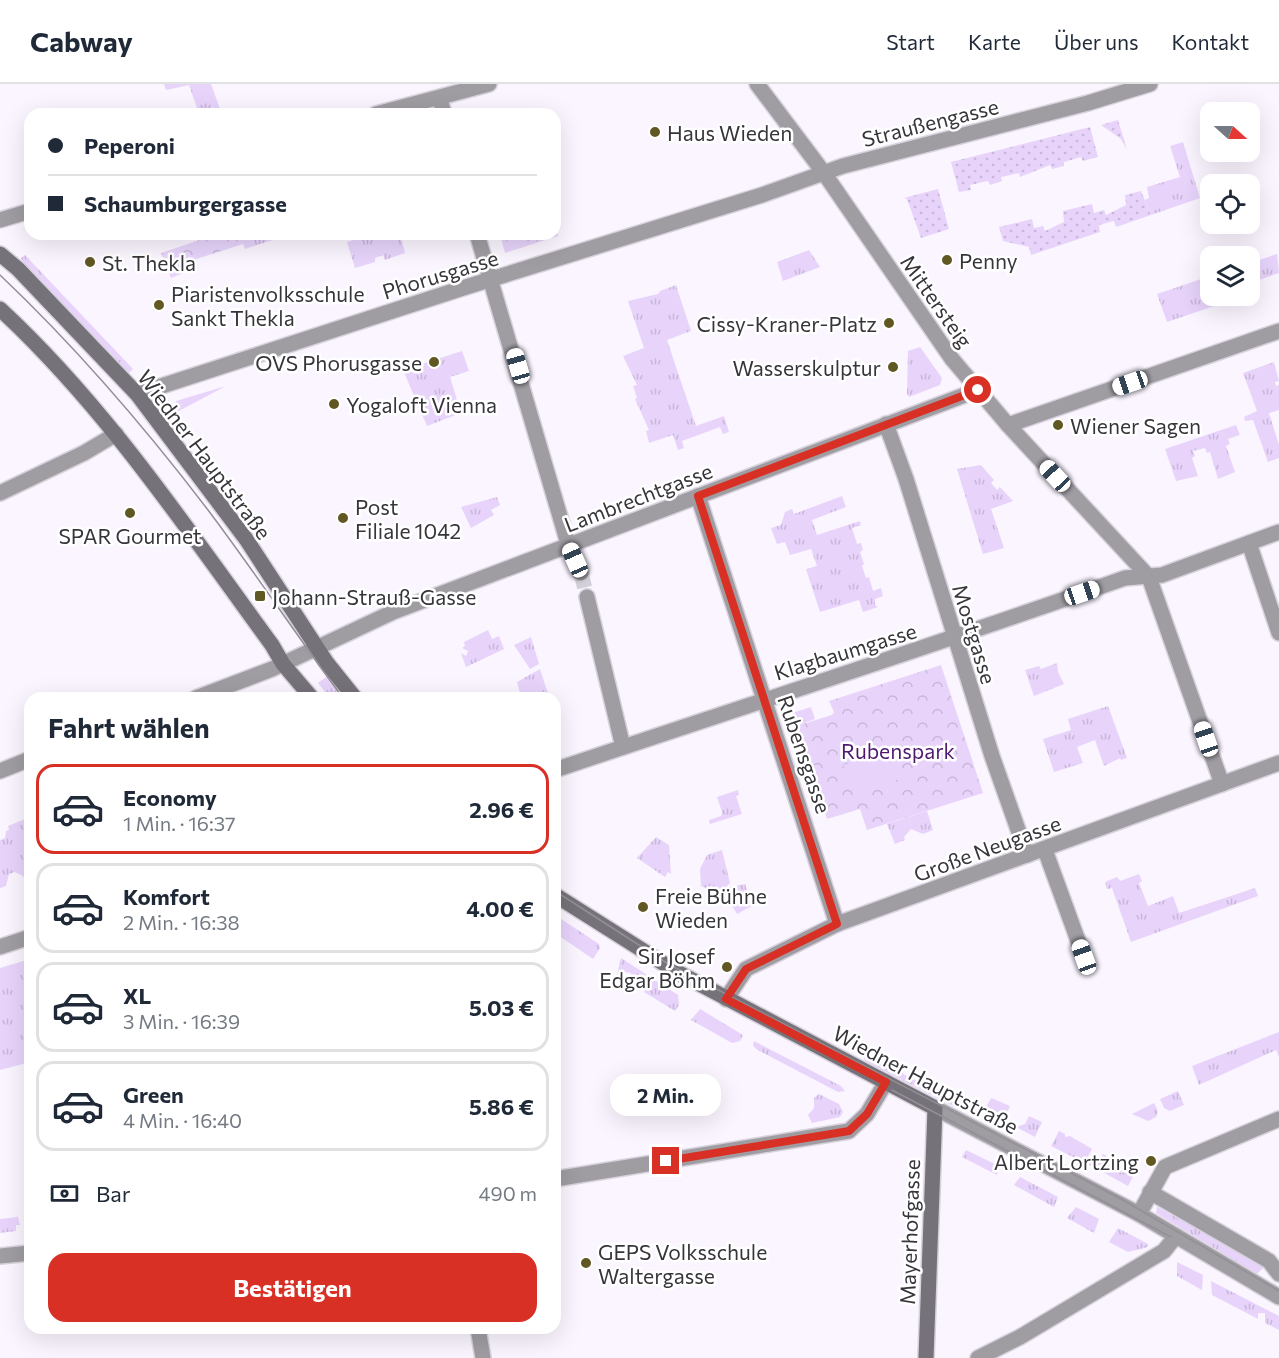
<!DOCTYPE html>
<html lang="de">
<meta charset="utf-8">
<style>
:root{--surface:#fff;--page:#f6f6f7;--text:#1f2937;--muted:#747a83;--line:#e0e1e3;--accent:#d93025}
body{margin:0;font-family:Commissioner,sans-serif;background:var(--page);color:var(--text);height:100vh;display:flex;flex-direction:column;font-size:22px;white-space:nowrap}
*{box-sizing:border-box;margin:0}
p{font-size:20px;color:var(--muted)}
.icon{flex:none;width:33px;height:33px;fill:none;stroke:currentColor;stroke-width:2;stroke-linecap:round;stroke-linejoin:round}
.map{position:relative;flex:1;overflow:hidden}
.drawer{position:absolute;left:24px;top:608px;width:537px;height:642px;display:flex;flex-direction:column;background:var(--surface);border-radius:18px;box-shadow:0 6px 24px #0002}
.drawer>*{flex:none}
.guide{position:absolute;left:24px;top:24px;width:537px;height:132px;border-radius:18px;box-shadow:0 6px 24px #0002;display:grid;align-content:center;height:132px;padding:0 24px;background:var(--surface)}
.needle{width:39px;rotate:111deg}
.tools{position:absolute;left:1200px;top:18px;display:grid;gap:12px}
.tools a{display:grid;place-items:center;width:60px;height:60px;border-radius:12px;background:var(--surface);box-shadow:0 6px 24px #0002;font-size:30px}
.end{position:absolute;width:27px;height:27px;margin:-14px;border:8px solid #d93025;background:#fff;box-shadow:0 0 0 3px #fff}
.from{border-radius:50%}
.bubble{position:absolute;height:42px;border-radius:18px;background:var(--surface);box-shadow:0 6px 24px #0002;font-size:20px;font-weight:700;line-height:42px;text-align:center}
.car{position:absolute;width:18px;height:36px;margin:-18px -9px;border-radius:8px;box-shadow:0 0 4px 2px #0007;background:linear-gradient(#fff 24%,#345 0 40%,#fff 0 76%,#345 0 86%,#fff 0)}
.guide b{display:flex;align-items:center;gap:21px;height:57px;font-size:22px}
.guide b+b{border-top:2px solid var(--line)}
.guide i{width:15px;height:15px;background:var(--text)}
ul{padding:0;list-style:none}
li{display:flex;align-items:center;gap:18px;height:90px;margin:0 12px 9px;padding:0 12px;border:3px solid var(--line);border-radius:18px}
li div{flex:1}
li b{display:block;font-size:22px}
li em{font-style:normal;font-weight:700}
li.current{border-color:var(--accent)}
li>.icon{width:54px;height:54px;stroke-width:1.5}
h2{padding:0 24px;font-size:27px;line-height:72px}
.pay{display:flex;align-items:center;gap:15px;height:66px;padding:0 24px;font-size:22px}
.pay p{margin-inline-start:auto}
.button{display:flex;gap:12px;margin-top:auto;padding:12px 24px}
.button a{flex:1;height:69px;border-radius:18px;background:var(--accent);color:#fff;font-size:24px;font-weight:700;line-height:69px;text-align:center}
header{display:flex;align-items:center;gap:36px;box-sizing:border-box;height:84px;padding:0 30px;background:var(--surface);border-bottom:2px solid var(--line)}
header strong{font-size:28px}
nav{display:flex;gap:33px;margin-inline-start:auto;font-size:21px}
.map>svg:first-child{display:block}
.grass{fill:url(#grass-tufts)}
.park{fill:url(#park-crowns)}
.garden{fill:url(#garden-dots)}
.pitch{fill:#e8d4fb}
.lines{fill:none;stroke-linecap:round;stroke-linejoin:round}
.minor-tunnel{stroke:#d3cfd8;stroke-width:15;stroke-dasharray:15 8;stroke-linecap:butt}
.minor-casing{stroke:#d7d2dc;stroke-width:18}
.tertiary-casing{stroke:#d7d2dc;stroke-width:18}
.secondary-casing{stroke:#d7d2dc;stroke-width:18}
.minor{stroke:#9f9da2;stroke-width:15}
.tertiary{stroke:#9f9da2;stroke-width:15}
.secondary{stroke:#767279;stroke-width:15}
.tram{stroke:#928f96;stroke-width:1.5}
.route{stroke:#d93025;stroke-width:8}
.poi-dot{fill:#605723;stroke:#fff;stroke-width:2}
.labels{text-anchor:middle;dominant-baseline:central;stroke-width:5;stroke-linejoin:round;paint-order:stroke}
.street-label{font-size:21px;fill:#37353a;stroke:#fff}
.poi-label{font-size:21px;fill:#37353a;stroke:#fff;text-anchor:start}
.park-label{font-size:21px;fill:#4f1970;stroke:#fff}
</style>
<header>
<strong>Cabway</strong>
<nav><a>Start</a><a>Karte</a><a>Über uns</a><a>Kontakt</a></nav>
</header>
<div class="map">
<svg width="1279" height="1274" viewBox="0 0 1279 1274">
<defs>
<pattern id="grass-tufts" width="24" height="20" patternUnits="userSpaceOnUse" patternTransform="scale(1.5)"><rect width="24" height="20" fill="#e8d4fb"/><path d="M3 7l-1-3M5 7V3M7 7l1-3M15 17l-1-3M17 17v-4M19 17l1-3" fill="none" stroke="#c8b7d8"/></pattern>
<pattern id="park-crowns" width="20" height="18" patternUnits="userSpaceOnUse" patternTransform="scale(1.5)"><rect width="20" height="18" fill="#e8d4fb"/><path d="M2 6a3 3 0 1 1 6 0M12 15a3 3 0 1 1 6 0" fill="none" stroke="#c8b7d8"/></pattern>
<pattern id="garden-dots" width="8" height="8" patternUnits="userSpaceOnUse" patternTransform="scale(1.5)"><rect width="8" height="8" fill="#e8d4fb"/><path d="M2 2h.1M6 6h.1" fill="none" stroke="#c8b7d8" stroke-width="1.8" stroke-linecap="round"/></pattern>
</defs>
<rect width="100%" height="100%" fill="#faf5ff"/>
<g class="grass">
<polygon points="164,0 211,0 220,25 215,27 213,23 202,27 202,30 193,30 192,26 197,24 189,1 166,6"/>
<polygon points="1183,58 1200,114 1151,131 1145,116 1149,114 1147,103 1180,93 1170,62"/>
<polygon points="239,150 291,150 245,165"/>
<polygon points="374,150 400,150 405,169 385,176 383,171 375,174 375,178 355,184 347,158"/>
<polygon points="809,166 820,183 783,197 777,178"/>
<polygon points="1277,170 1279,189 1250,199 1250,179"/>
<polygon points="25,171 133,285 129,289 22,177 21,174"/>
<polygon points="1210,192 1210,212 1233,212 1235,215 1167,238 1157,210"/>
<polygon points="676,201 691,247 667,256 696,342 724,332 729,348 723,350 720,343 682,357 684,364 678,366 673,351 649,359 646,347 649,346 635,315 637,314 633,302 637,301 623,272 644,264 628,217 658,210 660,207"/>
<polygon points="920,263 942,294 940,301 909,313 907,310 908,267"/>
<polygon points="462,267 469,287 450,293 461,329 427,342 403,286"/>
<polygon points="1274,278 1279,297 1275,298 1276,302 1279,301 1279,326 1269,329 1279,361 1279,374 1268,378 1253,336 1245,337 1244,333 1257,327 1243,289"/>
<polygon points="226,302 175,329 174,326 176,317"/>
<polygon points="1236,341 1240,351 1228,355 1230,360 1226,362 1235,388 1218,395 1210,368 1207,369 1205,364 1193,367 1195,372 1192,374 1198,392 1176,397 1165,365"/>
<polygon points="981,381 994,396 991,399 997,406 1000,403 1013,417 991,425 1004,464 983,470 957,385"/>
<polygon points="842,412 846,423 812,436 817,451 860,437 861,441 852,444 857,460 861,459 863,466 860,468 864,480 862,482 866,494 869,493 873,507 881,504 883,512 875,515 875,521 878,523 863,528 859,516 820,528 806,485 817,482 811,465 790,471 785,458 777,460 771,444 781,441 785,428 792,425 794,430"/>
<polygon points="497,413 500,421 491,426 494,431 471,444 461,423"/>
<polygon points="488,546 492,555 499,552 504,565 466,583 461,569 466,572 468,567 462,564 465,562 464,558"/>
<polygon points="531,553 539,580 530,585 514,561"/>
<polygon points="1057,579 1058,588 1064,600 1034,612 1025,586 1039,582 1041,585"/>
<polygon points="540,585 549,613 521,613 517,598"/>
<polygon points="330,590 348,613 329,613 318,599"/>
<polygon points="1108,622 1127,674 1121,676 1120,674 1104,682 1095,656 1077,663 1083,679 1054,688 1043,655 1071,646 1068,635"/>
<polygon points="811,623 815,635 796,642 792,629"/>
<polygon points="738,706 739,711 736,712 742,730 710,740 709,736 721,732 722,728 717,713"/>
<polygon points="927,727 933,746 923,750 911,745 904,753 905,756 895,760 887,740"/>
<polygon points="30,733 30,765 27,767 30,794 25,796 23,792 15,788 9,790 6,802 0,804 0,756 5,754 6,747 9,746 8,742"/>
<polygon points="656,753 669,761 671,790 668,788 665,793 637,774"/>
<polygon points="722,766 730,799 716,813 710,806 701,802 700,785 707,771"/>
<polygon points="1139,790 1142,797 1139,799 1148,822 1173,812 1179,829 1255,804 1258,812 1131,858 1112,804 1107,805 1105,798 1117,793 1120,797"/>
<polygon points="745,800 752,822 737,830 730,818 720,815 730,803"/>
<polygon points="555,831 599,860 600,864 593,875 555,849"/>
<polygon points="621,874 678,911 679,921 675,927 644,908 645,898 639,897 637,903 630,899 631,889 625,888 623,895 617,891"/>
<polygon points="30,875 30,978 0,986 0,884"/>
<polygon points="700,925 743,951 740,957 732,959 691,936"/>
<polygon points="1279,948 1279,973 1276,966 1199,1001 1192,982"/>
<polygon points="754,957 841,1002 845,1007 838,1008 756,965 753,961"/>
<polygon points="864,972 868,972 954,1016 956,1014 959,1020 955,1023 949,1020 865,977"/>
<polygon points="1178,1007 1184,1021 1170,1027 1164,1024 1160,1015"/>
<polygon points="819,1010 839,1020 843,1028 840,1033 812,1039 808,1031 814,1024 814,1014"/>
<polygon points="991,1014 1010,1022 1006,1031 1009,1040 985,1025"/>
<polygon points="1154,1019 1158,1027 1156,1033 1148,1037 1132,1030"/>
<polygon points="1029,1032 1042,1038 1035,1053 1016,1043 1025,1040"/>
<polygon points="1059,1047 1065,1050 1065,1053 1070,1052 1092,1065 1087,1074 1093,1078 1091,1082 1051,1062"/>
<polygon points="966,1066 999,1082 997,1091 962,1073"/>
<polygon points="1103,1070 1125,1084 1136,1087 1128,1102 1095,1084"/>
<polygon points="1020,1093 1058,1113 1054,1123 1014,1101"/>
<polygon points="1076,1123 1099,1135 1094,1149 1067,1134"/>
<polygon points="1157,1123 1263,1180 1264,1183 1257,1190 1156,1129"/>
<polygon points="17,1130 20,1141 16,1141 16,1147 0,1149 0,1135 17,1133"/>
<polygon points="1118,1144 1148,1160 1148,1163 1128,1168 1109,1158"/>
<polygon points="1177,1178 1203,1191 1202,1206 1177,1192"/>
<polygon points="1211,1197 1279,1232 1279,1246 1265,1239 1265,1229 1258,1229 1258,1235 1212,1211"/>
</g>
<g class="park">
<polygon points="555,143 558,152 505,169 500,150 555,150"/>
<polygon points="217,150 239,150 243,160 181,180 184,189 171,194 161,169"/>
<polygon points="941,581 983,709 867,746 860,725 827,735 796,642 832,631 834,628 829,617"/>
</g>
<g class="garden">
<polygon points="1118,36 1127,66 1121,55 1101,41"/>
<polygon points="1090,43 1098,73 1083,77 1081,73 1064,78 1064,82 1052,85 1050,81 1020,93 1019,89 1001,93 1002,97 990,101 988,97 970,101 971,106 959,108 951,78"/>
<polygon points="938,105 949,145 921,154 907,115 904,114"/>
<polygon points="1141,107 1151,131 1116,143 1114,137 1099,141 1100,148 1031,171 1029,163 1003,157 999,143 1032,135 1034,144 1043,142 1045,147 1064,138 1063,127 1092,120 1094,129 1104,126 1106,131 1126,121 1125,111"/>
</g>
<polygon class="pitch" points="888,666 899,695 854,711 843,681"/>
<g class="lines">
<polyline class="minor-tunnel" points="581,489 587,513"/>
<g class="minor-casing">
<g id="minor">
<polyline points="757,0 824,89 952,275 1008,341 1149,493 1222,700"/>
<polyline points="440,15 444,30"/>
<polyline points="376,30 489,0"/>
<polyline points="0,136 30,127"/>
<polyline points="477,150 569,463 581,489"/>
<polyline points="137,310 466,203 762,111 843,82 1088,19 1150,0"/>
<polyline points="886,340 906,395 992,672 1027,771"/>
<polyline points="1008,341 1279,247"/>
<polyline points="0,409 84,369 116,350"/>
<polyline points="698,412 837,840"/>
<polyline points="1249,459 1279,549"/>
<polyline points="587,513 623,663"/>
<polyline points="196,614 272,585 393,528 978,306"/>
<path d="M 555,686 C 745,622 936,561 1125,494 L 1162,491 L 1279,448"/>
<polyline points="0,687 30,675"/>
<polyline points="1045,766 1084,873"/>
<polyline points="0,863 30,853"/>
<polyline points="726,915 746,885 837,840 1279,679"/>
<polyline points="555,1095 849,1047 867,1030 886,998"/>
<polyline points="1150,1108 1269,1177 1279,1190"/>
<polyline points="1139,1130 1165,1083 1279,1035"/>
<polyline points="0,1172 30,1169"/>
<polyline points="478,1244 483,1274"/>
<polyline points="978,1274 1020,1253 1164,1167 1176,1152"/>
</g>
</g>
<g class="tertiary-casing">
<polyline id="tertiary" points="935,1024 1139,1130 1279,1213"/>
</g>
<g class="secondary-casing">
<g id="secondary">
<polyline points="0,170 18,185 137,310 246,455 327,579 355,614"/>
<path d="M 0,225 C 106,323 187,445 272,561 L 283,580 L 312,614"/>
<polyline points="555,811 677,888 935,1024 926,1274"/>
</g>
</g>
<use href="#minor" class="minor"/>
<use href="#tertiary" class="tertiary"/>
<use href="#secondary" class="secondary"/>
<g class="tram">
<path d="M 0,191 C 76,263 144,342 208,426 C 254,487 297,552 343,614"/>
<polyline points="555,807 670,881 1123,1116 1279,1207"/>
<polyline points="892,1006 1171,1153"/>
</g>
</g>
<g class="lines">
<polyline class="route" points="666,1077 849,1047 867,1030 886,998 726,915 746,885 837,840 698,412 978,306"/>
</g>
<g class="poi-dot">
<circle cx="655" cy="48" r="6"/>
<circle cx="947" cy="176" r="6"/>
<circle cx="90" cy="178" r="6"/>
<circle cx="159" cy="221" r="6"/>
<circle cx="889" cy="239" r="6"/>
<circle cx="434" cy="278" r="6"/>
<circle cx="893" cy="283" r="6"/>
<circle cx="334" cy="320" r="6"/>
<circle cx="1058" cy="341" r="6"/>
<circle cx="130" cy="429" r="6"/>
<circle cx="343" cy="434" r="6"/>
<rect x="254" y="506" width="12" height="12" rx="3"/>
<circle cx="643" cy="823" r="6"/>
<circle cx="727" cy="883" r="6"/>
<circle cx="1151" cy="1077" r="6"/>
<circle cx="586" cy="1179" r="6"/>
</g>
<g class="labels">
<g class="street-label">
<text transform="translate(930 38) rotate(-14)">Straußengasse</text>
<text transform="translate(440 190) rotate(-17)">Phorusgasse</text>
<text transform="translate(937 217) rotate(55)">Mittersteig</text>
<text transform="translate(205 370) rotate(53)">Wiedner Hauptstraße</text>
<text transform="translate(638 413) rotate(-21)">Lambrechtgasse</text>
<text transform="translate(975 550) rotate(73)">Mostgasse</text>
<text transform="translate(845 567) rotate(-17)">Klagbaumgasse</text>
<text transform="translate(805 670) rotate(71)">Rubensgasse</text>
<text transform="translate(987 764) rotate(-20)">Große Neugasse</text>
<text transform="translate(926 995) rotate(28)">Wiedner Hauptstraße</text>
<text transform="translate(909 1148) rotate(-88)">Mayerhofgasse</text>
</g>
<g class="poi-label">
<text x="667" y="48">Haus Wieden</text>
<text x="959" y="176">Penny</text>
<text x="102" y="178">St. Thekla</text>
<text x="171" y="209">Piaristenvolksschule<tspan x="171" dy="24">Sankt Thekla</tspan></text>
<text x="877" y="239" text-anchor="end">Cissy-Kraner-Platz</text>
<text x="422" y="278" text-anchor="end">OVS Phorusgasse</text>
<text x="881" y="283" text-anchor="end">Wasserskulptur</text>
<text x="346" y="320">Yogaloft Vienna</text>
<text x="1070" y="341">Wiener Sagen</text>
<text x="355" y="422">Post<tspan x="355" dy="24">Filiale 1042</tspan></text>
<text x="130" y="451" text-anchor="middle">SPAR Gourmet</text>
<text x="272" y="512">Johann-Strauß-Gasse</text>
<text x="655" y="811">Freie Bühne<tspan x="655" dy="24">Wieden</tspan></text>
<text x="715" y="871" text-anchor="end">Sir Josef<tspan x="715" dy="24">Edgar Böhm</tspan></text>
<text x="1139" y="1077" text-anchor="end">Albert Lortzing</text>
<text x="598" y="1167">GEPS Volksschule<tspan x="598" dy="24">Waltergasse</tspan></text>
</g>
<g class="park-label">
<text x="898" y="666">Rubenspark</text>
</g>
</g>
</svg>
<div class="tools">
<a><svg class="needle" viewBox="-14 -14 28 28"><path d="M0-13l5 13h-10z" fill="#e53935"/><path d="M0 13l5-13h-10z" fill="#747a83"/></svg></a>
<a><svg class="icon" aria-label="locate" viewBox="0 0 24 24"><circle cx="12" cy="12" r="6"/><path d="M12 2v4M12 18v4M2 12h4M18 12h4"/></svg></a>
<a><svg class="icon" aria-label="layers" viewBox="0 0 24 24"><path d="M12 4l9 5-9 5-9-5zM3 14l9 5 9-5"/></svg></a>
</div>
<i class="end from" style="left:978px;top:306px"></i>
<i class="end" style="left:666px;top:1077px"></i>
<div class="bubble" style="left:610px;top:990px;width:111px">2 Min.</div>
<i class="car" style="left:518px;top:282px;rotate:344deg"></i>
<i class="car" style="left:1130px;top:299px;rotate:251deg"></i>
<i class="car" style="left:1055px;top:392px;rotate:317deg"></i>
<i class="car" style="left:575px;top:476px;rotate:336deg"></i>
<i class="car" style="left:1082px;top:509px;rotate:71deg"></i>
<i class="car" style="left:1206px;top:655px;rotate:341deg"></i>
<i class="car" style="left:1084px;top:873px;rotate:340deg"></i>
<div class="guide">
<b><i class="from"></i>Peperoni</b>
<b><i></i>Schaumburgergasse</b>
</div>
<section class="drawer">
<h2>Fahrt wählen</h2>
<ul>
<li class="current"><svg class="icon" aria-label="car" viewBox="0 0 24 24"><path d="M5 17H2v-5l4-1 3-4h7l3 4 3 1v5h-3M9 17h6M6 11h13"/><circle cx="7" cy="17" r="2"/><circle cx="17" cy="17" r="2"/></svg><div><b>Economy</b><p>1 Min. · 16:37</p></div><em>2.96 €</em></li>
<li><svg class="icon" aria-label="car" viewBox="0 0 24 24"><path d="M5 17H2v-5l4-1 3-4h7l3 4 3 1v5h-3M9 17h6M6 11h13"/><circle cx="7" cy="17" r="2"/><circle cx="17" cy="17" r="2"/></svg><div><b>Komfort</b><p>2 Min. · 16:38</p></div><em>4.00 €</em></li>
<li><svg class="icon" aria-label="car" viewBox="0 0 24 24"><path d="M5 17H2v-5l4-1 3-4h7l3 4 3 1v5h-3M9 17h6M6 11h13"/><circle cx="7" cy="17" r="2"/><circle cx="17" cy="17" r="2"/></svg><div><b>XL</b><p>3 Min. · 16:39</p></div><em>5.03 €</em></li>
<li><svg class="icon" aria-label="car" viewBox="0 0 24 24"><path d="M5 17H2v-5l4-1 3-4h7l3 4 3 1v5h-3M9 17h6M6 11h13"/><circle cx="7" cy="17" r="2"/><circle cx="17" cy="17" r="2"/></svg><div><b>Green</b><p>4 Min. · 16:40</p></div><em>5.86 €</em></li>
</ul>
<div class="pay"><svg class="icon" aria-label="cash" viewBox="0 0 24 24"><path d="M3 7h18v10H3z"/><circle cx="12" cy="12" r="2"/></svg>Bar<p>490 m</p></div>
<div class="button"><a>Bestätigen</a></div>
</section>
</div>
